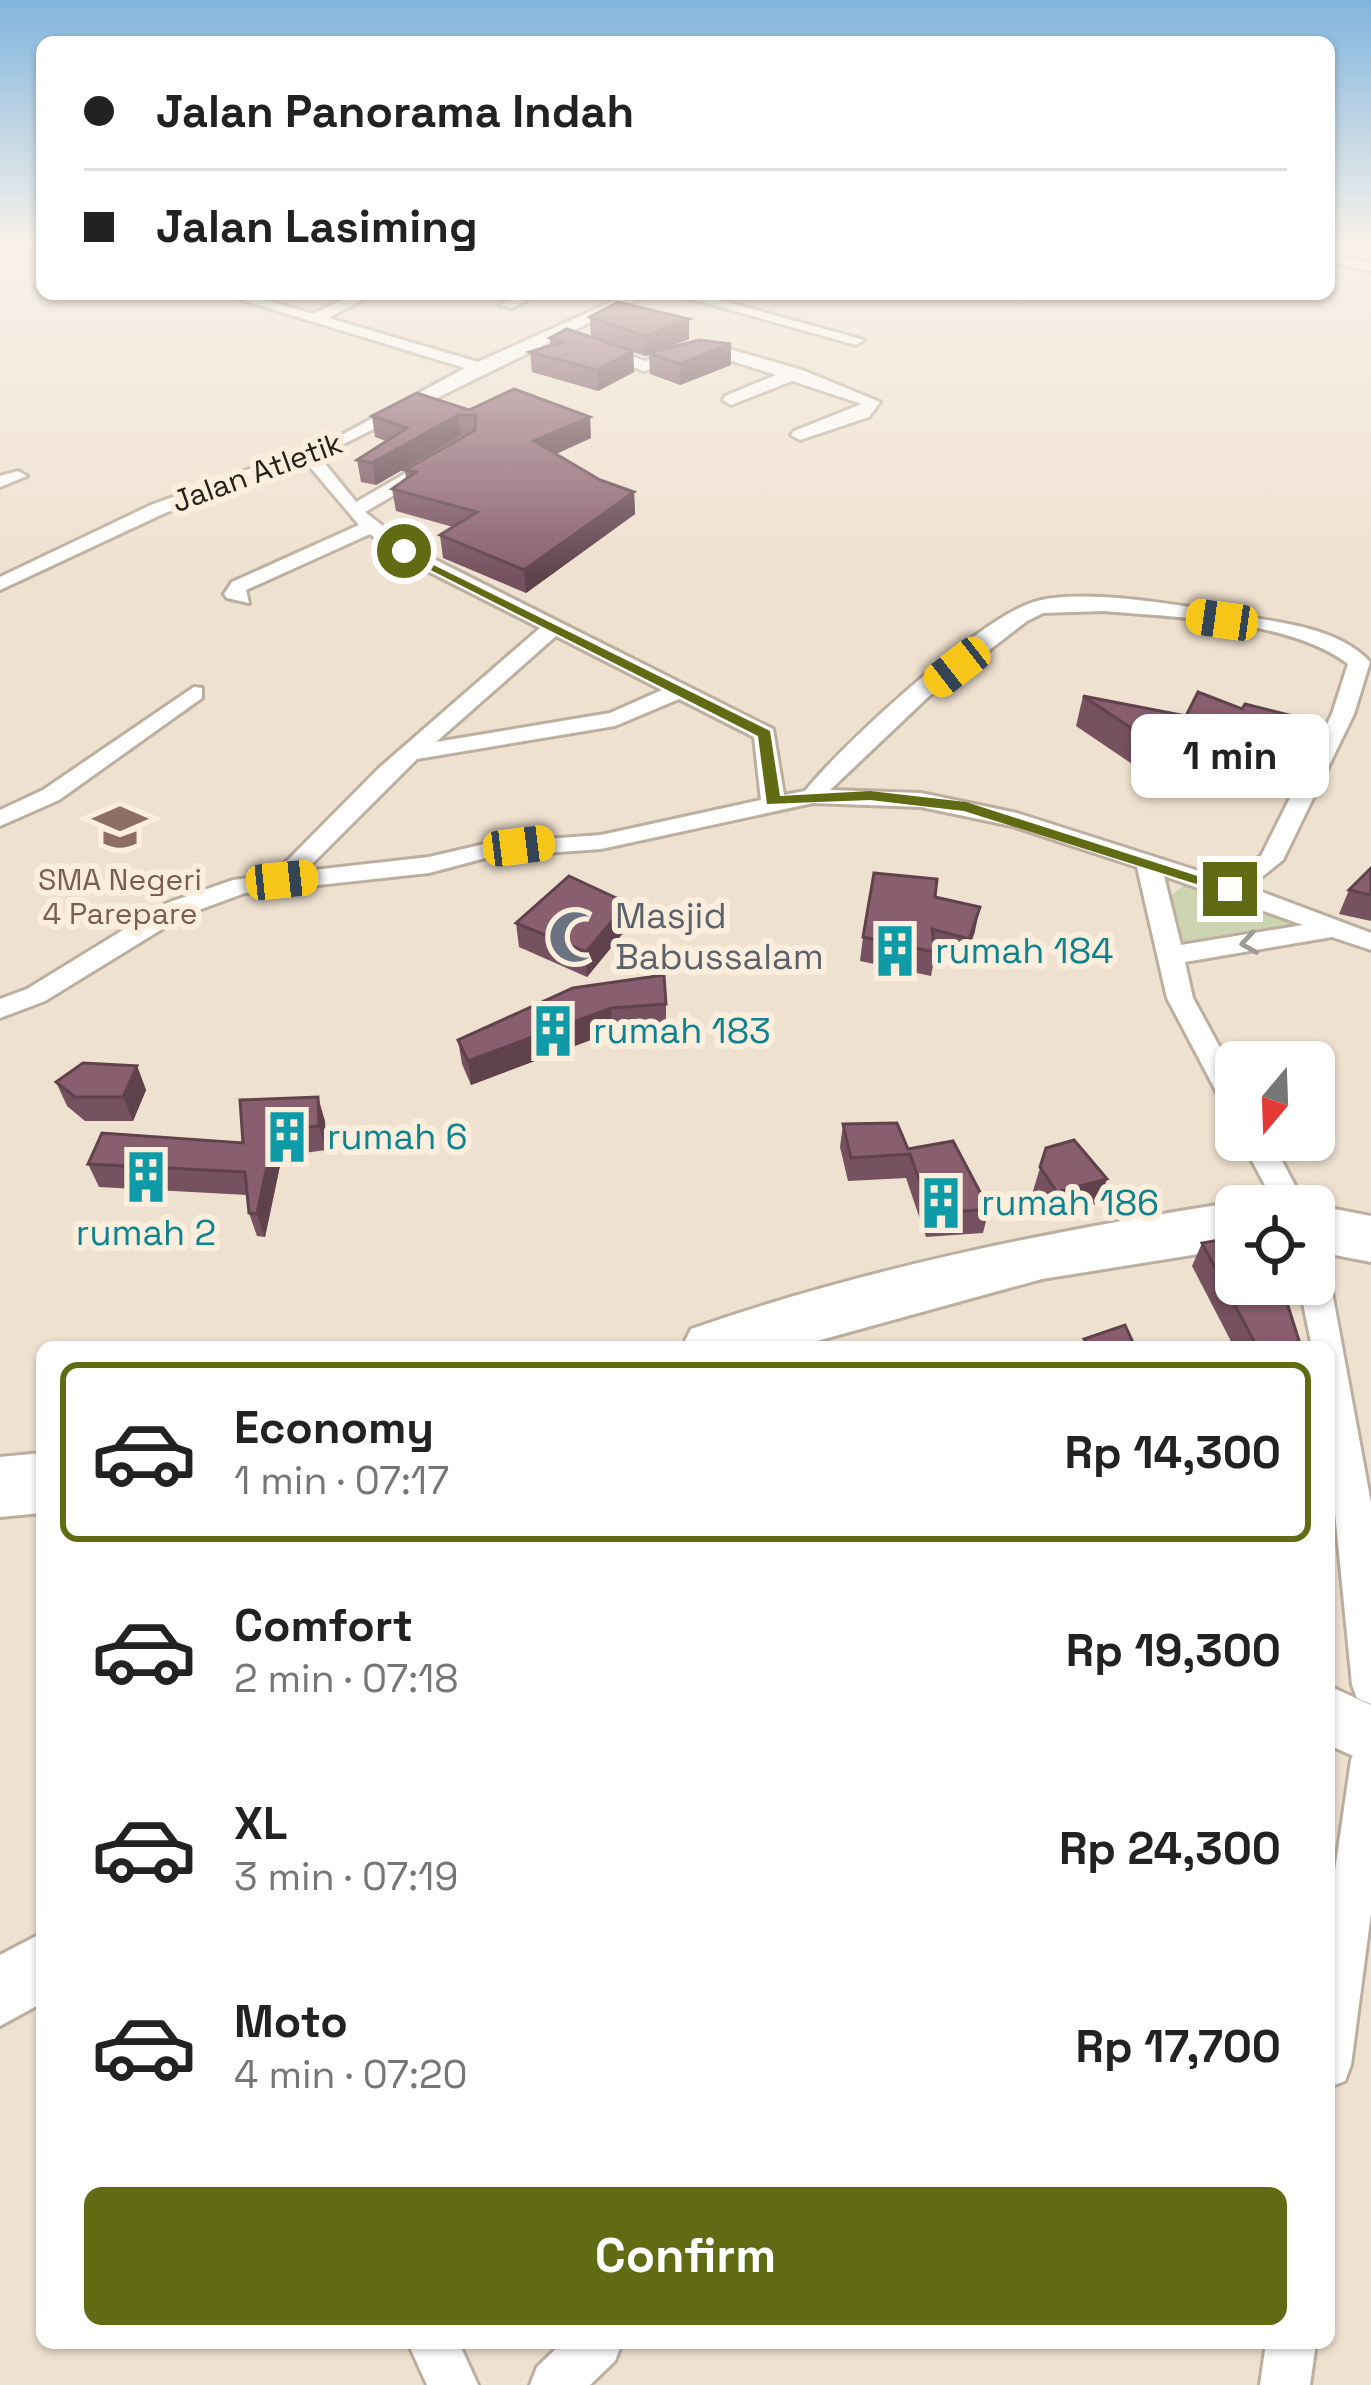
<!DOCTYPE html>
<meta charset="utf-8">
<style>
:root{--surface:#fff;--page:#f2f2f2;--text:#222;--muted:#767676;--line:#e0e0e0;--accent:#606b13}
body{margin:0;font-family:"Space Grotesk",sans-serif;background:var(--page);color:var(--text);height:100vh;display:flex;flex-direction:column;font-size:45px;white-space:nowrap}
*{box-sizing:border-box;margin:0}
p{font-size:39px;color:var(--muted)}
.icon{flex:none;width:66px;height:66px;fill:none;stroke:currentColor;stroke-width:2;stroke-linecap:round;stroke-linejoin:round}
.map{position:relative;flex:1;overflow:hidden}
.details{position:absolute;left:36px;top:1341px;width:1299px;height:1008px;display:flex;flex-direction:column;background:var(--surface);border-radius:18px;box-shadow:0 3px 9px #0004}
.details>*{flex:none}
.guide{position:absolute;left:36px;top:36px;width:1299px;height:264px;border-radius:18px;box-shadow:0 3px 9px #0004;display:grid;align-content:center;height:264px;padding:0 48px;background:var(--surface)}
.needle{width:78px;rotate:199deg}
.controls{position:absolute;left:1215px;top:1041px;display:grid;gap:24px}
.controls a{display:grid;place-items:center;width:120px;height:120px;border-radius:18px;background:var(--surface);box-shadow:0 3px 9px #0004;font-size:60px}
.end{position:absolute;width:54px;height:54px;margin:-27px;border:15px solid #606b13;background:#fff;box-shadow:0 0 0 6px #fff}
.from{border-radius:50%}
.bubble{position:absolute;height:84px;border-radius:18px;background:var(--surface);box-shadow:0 3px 9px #0004;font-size:39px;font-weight:700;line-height:84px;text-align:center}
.car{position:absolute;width:36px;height:72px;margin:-36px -18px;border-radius:15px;box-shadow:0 0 9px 3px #0007;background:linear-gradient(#f5c518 24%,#345 0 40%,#f5c518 0 76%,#345 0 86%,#f5c518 0)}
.guide b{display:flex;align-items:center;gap:42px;height:114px;font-size:45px}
.guide b+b{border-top:3px solid var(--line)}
.guide i{width:30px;height:30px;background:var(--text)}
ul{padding:21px 0 0;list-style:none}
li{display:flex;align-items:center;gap:36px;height:180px;margin:0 24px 18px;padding:0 24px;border:6px solid transparent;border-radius:18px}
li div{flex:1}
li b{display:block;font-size:45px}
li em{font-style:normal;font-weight:700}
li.on{border-color:var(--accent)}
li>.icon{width:108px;height:108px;stroke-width:1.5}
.primary-button{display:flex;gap:24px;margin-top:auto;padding:24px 48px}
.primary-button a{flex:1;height:138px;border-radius:18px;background:var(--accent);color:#fff;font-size:48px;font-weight:700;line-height:138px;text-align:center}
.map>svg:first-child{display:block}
.green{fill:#cdd4b2}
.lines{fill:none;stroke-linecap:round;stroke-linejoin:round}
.street-casing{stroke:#bdaf9f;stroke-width:6}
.secondary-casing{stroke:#bdaf9f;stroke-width:6}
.highway-casing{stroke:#bdaf9f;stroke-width:6}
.street{fill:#fff;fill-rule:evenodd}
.secondary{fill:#fff;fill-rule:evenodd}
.highway{fill:#fff;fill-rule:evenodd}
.wall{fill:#76515f}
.shaded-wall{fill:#60424d}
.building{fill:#895e6e;stroke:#60424d;stroke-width:3}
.oneway{stroke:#9d9b98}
.route{fill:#606b13}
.labels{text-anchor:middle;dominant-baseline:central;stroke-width:12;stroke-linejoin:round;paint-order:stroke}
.far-street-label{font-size:30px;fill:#25201a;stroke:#fceedd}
.far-education-label{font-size:30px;fill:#785e54;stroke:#fceedd}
.worship-label{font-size:36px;fill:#5b616d;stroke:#fceedd;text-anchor:start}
.culture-label{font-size:36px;fill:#0d838f;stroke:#fceedd;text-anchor:start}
</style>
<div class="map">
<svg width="1371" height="2385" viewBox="0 0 1371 2385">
<rect width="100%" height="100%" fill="#efe1d0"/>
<polygon class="green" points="1188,883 1201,885 1303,926 1176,945 1168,897"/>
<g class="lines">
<g class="street-casing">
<g id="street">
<polygon points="1329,254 1371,263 1371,271 1329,262"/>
<path d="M 222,294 L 245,294 L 313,314 L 354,294 L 373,294 L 328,318 L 478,362 L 629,294 L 648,294 L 319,456 L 356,502 L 425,462 L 437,462 L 437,470 L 365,512 L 410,547 L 773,729 L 784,795 L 805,791 C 844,743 976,622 1031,603 C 1079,586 1191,607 1242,616 C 1284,623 1340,629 1370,662 L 1354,714 L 1283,860 L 1249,887 L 1371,933 L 1371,950 L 1332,937 L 1185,962 L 1193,998 L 1236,1077 L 1236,1113 L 1226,1110 L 1167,998 L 1137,867 L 1012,826 L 921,807 L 813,803 L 601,849 L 489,857 L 429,873 L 245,893 L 185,915 L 45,1001 L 0,1018 L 0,999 L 27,989 L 167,903 L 233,880 L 273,875 L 379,768 L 540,628 L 396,555 L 370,534 L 246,590 L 249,603 L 227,598 L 224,594 L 232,582 L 359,525 L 305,461 L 165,513 L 0,590 L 0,577 L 151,505 L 340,436 L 465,368 ZM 1104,611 C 1174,617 1291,620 1348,664 L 1332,714 L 1261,856 L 1227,880 L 1017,813 L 921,793 L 830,790 L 928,697 L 1027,621 L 1043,613 ZM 556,636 L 662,690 L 610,713 L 436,742 ZM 679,699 L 754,737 L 761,800 L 601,835 L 489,843 L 429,857 L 305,871 L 417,759 L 615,726 ZM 1164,876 L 1303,925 L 1181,945 Z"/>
<polygon points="519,294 538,294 512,308 500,305"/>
<polygon points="674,294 698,294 864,340 856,345"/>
<polygon points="595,344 645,361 697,346 722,347 802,370 880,402 869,417 800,440 791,435 794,431 862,404 792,381 731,405 723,400 725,396 776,375 720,357 698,356 644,371 589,352 589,346"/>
<polygon points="18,471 27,476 0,487 0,476"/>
<polygon points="194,687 202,688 202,698 59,800 0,826 0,810 43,790"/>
<polygon points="1241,1140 1271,1140 1306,1206 1276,1206"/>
<polygon points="1314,1268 1325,1272 1330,1281 1371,1503 1371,1704 1357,1698 1352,1685 1329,1452 1329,1347 1312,1347 1299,1284 1314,1284"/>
<polygon points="1371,1740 1371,1913 1351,2065 1345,2081 1329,2087 1329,1912 1351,1760 1357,1746"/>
<polygon points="408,2343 459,2343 478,2385 427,2385"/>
<polygon points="562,2343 622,2343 615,2361 590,2385 530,2385 537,2367"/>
<polygon points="1266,2343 1316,2343 1310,2385 1260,2385"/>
</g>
</g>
<g class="secondary-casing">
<g id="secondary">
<polygon points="1329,1686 1371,1705 1371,1764 1329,1745"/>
<polygon points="42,1933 42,2003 0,2026 0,1955"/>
</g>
</g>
<g class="highway-casing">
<g id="highway">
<path d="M 1236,1202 L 1247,1206 L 1236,1206 L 1236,1248 L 1042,1279 L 795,1347 L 682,1347 L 691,1329 C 869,1267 1051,1231 1236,1202 Z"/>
<polygon points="1314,1205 1371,1216 1371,1262 1314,1251"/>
<polygon points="42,1453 42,1513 0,1517 0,1457"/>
</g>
</g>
<use href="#street" class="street"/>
<use href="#secondary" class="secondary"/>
<use href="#highway" class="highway"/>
</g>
<g class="wall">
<polygon points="590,317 689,319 689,339 661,350 731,365 680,385 650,374 649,355 645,356 633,352 634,372 598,391 532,372 530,352 550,346 550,338 591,337"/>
<polygon points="469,410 591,438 556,454 600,480 634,492 635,514 526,593 443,558 440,535 453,527 396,511 392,489 406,479 405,470 464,436 461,436 376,485 361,482 357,460 386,441 375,437 372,416"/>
<polygon points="1083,696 1298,750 1280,790 1141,770 1076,726"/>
<polygon points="1371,868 1371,921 1339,914 1349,890"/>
<polygon points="935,897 975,931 964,963 935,955 931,976 860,961 863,937"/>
<polygon points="627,903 628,927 587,977 519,947 516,923"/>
<polygon points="573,988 666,1004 666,1028 612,1032 471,1085 462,1064 458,1040"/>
<polygon points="137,1066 146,1090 133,1121 85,1121 67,1106 56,1082"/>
<polygon points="240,1100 325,1121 326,1150 282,1156 265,1237 257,1236 249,1213 247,1195 99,1187 88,1164 243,1143"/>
<polygon points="843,1124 908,1149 989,1209 983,1233 926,1237 906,1178 848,1181 840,1147"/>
<polygon points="1046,1148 1099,1203 1050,1216 1033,1191"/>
<polygon points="1202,1243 1291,1290 1286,1299 1301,1347 1234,1347 1192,1266"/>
</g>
<g class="shaded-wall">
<polygon points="689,319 689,339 645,356 645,336"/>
<polygon points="731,344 731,365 680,385 680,364"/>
<polygon points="633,351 634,372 598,391 597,370"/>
<polygon points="458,415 461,436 376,485 372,463"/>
<polygon points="590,417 591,438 536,463 534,441"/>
<polygon points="634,492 635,514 526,593 524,570"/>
<polygon points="1309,720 1298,750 1280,790 1291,760"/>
<polygon points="627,903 628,927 587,977 586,952"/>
<polygon points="980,907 975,931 964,963 969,939"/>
<polygon points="611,1008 612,1032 471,1085 468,1061"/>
<polygon points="137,1066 146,1090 133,1121 123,1097"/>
<polygon points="318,1097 325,1121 326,1150 319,1126"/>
<polygon points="274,1132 282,1156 265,1237 257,1214"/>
<polygon points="1107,1179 1099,1203 1050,1216 1057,1192"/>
</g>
<g class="building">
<polygon points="618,302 689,319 645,336 590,317"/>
<polygon points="567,329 633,351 597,370 530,352 563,342 550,338"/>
<polygon points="699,340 731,344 680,364 649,353"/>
<polygon points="514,389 590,417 534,441 600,480 634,492 524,570 440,535 477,512 392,489 416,472 405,470 475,430 476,415 458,415 372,463 357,460 407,428 372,416 417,393 469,410"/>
<polygon points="1198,692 1242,709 1245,704 1309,720 1291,760 1149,740 1083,696 1186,716"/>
<polygon points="1371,868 1371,895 1349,890"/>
<polygon points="874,873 937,879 935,897 980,907 969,939 932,929 935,952 863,937"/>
<polygon points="569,876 627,903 586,952 516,923"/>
<polygon points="664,975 666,1004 611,1008 468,1061 458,1040 573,988"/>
<polygon points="83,1063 137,1066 123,1097 75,1097 56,1082"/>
<polygon points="318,1097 319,1126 274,1132 257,1214 249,1213 245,1172 88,1164 102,1133 243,1143 240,1100"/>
<polygon points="897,1123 908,1149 953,1141 989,1209 931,1214 910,1154 851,1158 843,1124"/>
<polygon points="1074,1140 1107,1179 1057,1192 1040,1167 1046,1148"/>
<polygon points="1236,1237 1236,1284 1287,1284 1291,1290 1283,1290 1301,1347 1257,1347 1202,1243"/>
<polygon points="1125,1325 1135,1347 1089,1347 1084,1339"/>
</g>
<defs><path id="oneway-chevron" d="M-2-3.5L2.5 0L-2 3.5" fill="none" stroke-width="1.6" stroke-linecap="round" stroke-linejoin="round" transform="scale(3)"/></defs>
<use class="oneway" href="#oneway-chevron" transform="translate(1249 943) rotate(171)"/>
<linearGradient id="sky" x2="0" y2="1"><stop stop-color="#81b5de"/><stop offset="0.42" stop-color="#f8f2ea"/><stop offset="1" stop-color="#f8f2ea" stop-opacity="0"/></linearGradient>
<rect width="1371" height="577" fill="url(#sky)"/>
<polygon class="route" points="399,548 770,731 780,796 870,791 966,802 1238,889 1225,893 964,811 870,800 767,804 758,736 399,554"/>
<defs>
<g id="school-bare" transform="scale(4.14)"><path d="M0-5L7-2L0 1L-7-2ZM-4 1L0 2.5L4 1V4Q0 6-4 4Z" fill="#8d6e63" stroke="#fceedd" stroke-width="2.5" paint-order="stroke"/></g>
<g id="mosque-bare" transform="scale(4.14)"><path d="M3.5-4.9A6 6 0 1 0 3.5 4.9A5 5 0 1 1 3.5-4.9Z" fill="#6b7280" stroke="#fceedd" stroke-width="2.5" paint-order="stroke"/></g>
<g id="building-bare" transform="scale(4.14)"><path d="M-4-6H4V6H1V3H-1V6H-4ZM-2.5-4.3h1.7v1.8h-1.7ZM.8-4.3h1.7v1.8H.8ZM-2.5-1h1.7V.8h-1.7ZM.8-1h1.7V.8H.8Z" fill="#0f9aa8" stroke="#fceedd" stroke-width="2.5" paint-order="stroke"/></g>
</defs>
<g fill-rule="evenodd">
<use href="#school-bare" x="120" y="827"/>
<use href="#mosque-bare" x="575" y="937"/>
<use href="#building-bare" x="895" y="951"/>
<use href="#building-bare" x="553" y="1031"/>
<use href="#building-bare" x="287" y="1137"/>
<use href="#building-bare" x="146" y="1177"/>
<use href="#building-bare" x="941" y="1203"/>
</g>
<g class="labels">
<g class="far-street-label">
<text transform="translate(257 472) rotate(-20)">Jalan Atletik</text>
</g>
<g class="far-education-label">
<text x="120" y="879">SMA Negeri<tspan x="120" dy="34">4 Parepare</tspan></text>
</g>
<g class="worship-label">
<text x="615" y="916">Masjid<tspan x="615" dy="41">Babussalam</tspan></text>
</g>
<g class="culture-label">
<text x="935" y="951">rumah 184</text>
<text x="593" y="1031">rumah 183</text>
<text x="327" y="1137">rumah 6</text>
<text x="981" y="1203">rumah 186</text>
<text x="146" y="1233" text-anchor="middle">rumah 2</text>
</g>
</g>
</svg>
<div class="controls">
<a><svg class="needle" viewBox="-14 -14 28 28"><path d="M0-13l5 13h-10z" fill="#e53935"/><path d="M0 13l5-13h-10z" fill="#767676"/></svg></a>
<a><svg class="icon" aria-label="locate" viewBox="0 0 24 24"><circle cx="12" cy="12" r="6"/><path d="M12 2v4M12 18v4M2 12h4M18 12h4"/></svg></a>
</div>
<i class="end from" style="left:404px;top:551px"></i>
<i class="end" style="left:1230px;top:889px"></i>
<div class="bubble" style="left:1131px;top:714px;width:198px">1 min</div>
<i class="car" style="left:1222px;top:620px;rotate:278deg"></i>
<i class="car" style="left:957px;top:667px;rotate:232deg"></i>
<i class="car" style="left:519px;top:846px;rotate:83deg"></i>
<i class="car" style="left:282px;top:880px;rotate:84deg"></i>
<div class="guide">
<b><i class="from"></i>Jalan Panorama Indah</b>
<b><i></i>Jalan Lasiming</b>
</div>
<section class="details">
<ul>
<li class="on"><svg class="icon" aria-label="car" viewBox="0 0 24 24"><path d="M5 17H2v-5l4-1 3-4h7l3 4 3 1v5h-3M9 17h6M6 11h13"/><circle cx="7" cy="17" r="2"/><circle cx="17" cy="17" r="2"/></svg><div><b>Economy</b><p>1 min · 07:17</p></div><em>Rp 14,300</em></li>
<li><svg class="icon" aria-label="car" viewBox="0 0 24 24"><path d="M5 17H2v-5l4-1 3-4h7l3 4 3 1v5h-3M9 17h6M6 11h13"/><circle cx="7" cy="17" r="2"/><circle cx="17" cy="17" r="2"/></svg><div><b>Comfort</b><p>2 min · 07:18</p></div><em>Rp 19,300</em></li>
<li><svg class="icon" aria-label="car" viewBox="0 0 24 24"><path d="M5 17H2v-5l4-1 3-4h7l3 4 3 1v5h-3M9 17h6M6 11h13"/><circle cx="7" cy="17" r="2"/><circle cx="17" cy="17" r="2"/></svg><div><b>XL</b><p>3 min · 07:19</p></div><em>Rp 24,300</em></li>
<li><svg class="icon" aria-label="car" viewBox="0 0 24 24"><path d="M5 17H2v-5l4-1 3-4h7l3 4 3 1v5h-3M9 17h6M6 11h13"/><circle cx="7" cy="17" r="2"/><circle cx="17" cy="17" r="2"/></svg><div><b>Moto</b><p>4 min · 07:20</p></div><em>Rp 17,700</em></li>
</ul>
<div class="primary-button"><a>Confirm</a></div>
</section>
</div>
